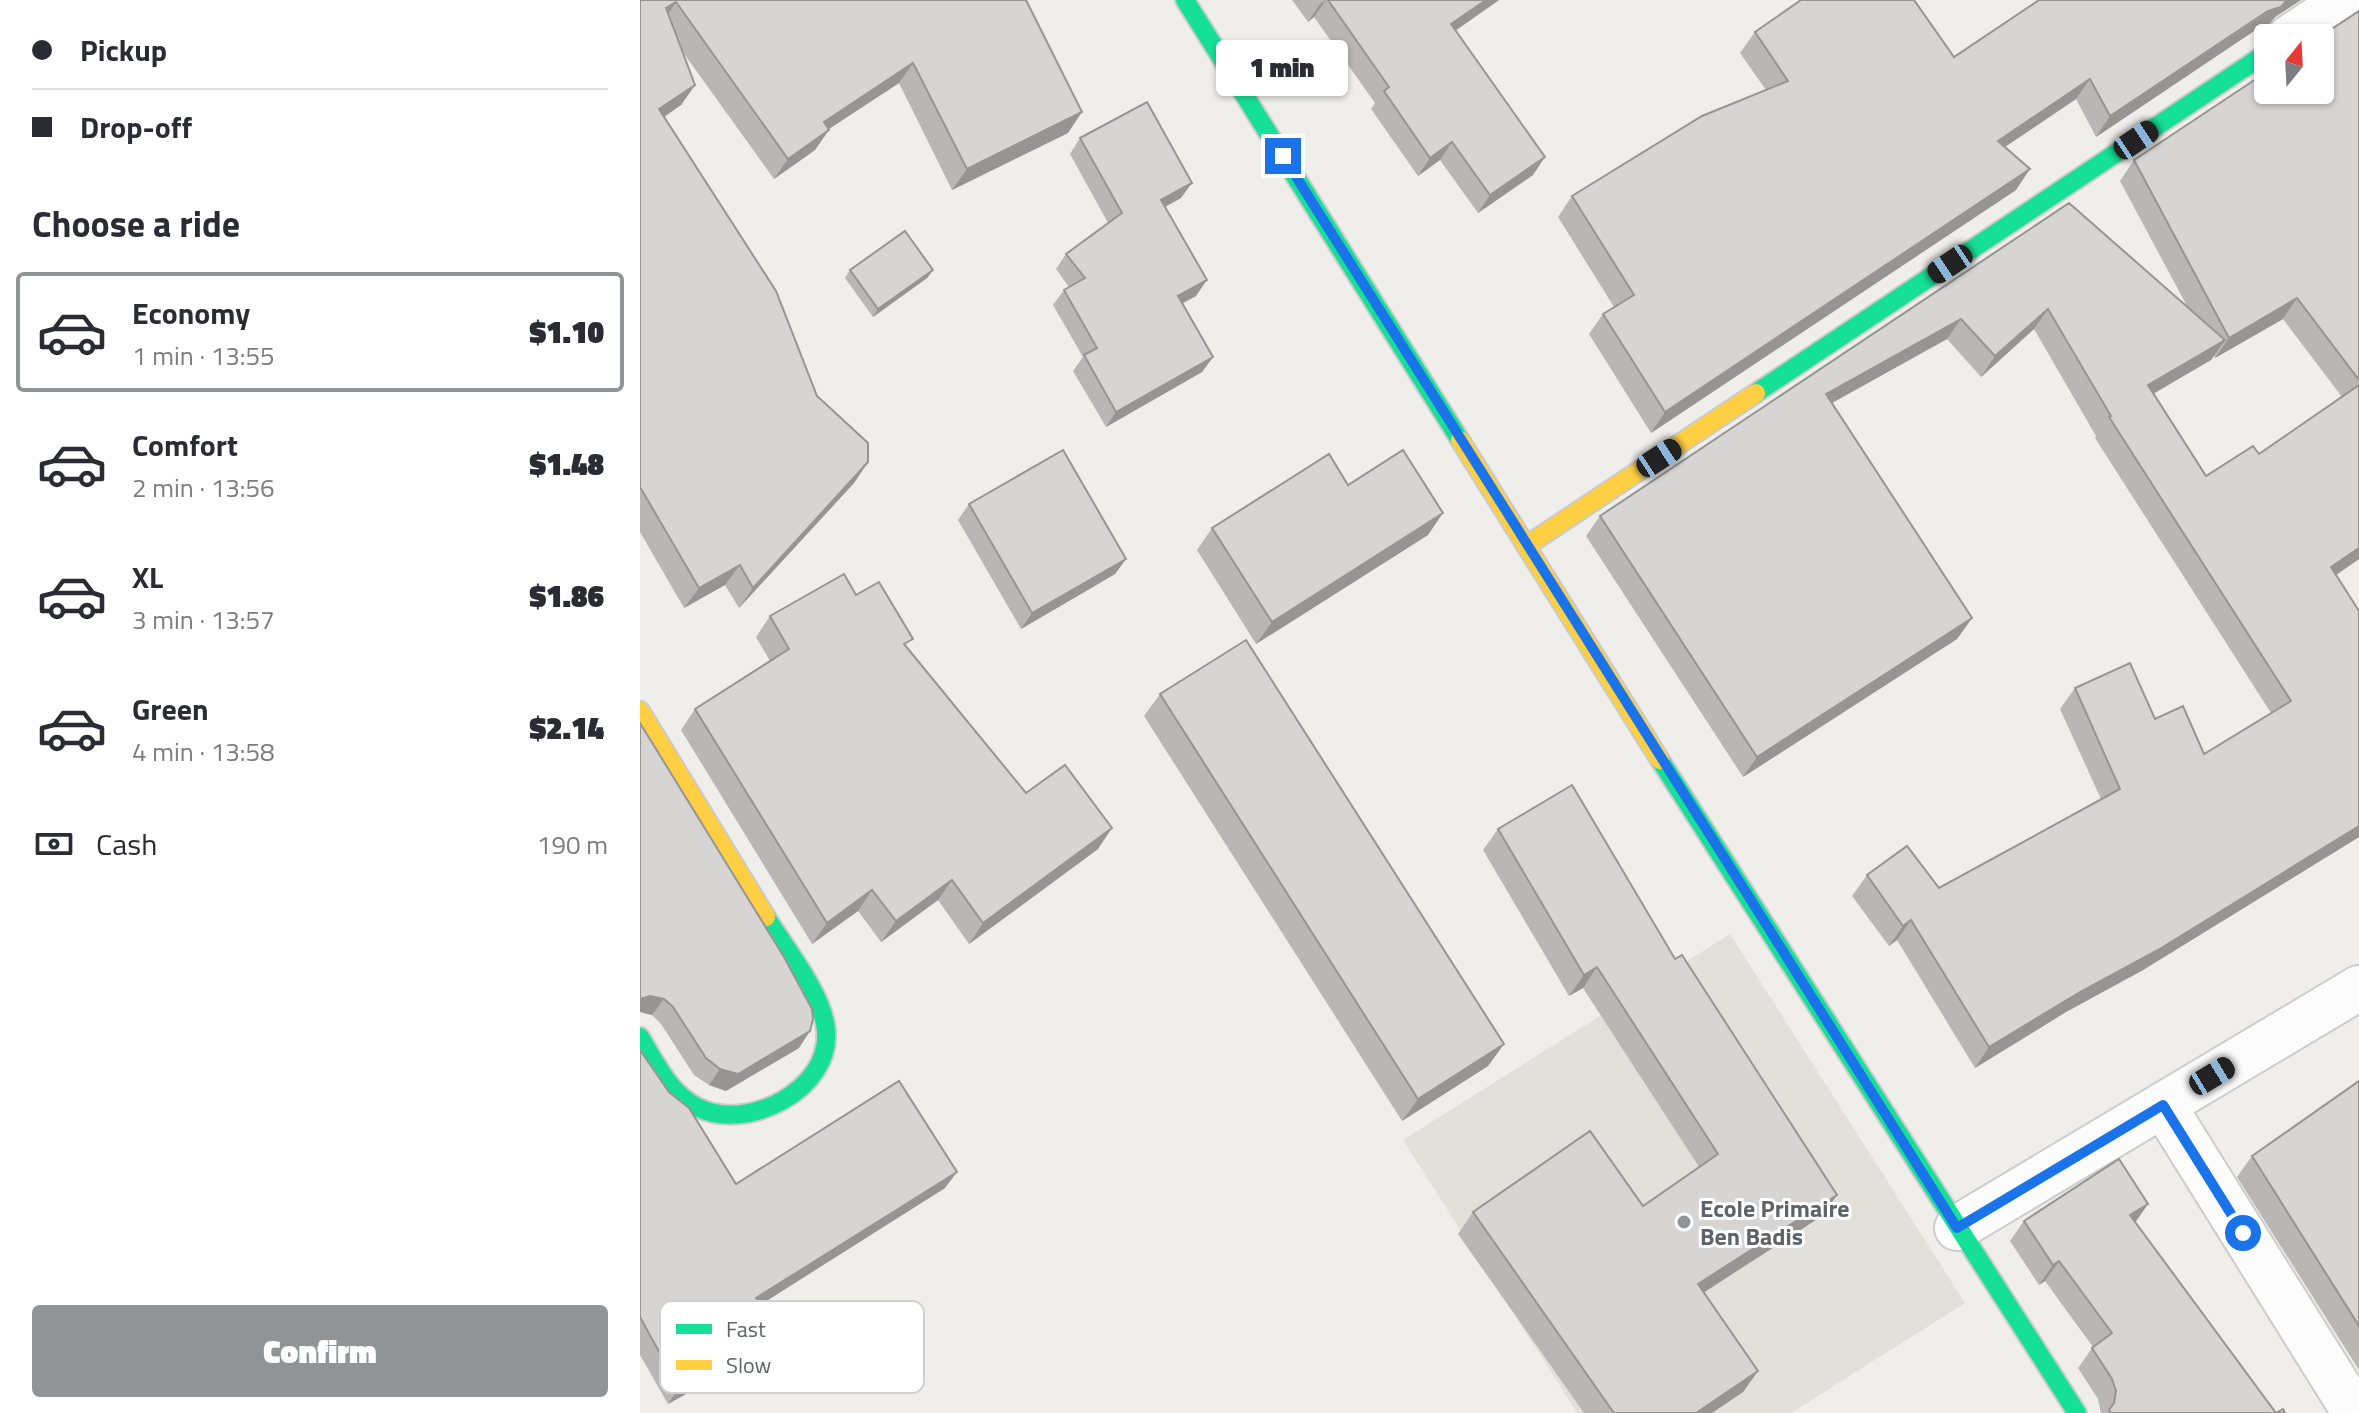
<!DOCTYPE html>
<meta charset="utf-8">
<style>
:root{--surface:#fff;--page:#f7f7f7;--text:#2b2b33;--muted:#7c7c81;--line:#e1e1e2;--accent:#919496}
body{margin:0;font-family:"Titillium Web",sans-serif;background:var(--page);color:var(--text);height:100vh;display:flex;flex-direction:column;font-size:30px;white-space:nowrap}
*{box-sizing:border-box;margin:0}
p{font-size:26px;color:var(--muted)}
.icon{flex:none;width:44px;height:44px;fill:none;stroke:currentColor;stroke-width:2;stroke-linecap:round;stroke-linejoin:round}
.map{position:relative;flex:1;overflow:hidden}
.details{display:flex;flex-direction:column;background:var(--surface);width:640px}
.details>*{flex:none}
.guide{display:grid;align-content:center;height:176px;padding:0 32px;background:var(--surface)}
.needle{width:52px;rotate:18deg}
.fabs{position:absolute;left:1614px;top:24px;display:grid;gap:16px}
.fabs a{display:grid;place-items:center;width:80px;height:80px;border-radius:8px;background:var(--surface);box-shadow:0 2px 6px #0004;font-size:40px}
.end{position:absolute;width:36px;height:36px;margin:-18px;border:10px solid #1a73e8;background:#fff;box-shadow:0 0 0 4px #fff}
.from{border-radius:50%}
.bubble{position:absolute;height:56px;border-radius:8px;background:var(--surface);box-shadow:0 2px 6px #0004;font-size:26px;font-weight:800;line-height:56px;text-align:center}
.car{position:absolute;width:24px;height:48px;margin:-24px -12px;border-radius:10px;box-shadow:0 0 6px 2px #0007;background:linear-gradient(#222 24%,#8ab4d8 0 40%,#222 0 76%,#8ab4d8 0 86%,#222 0)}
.guide b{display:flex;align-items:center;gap:28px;height:76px;font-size:30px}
.guide b+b{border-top:2px solid var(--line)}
.guide i{width:20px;height:20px;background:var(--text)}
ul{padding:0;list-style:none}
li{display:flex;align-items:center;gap:24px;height:120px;margin:0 16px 12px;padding:0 16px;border:4px solid transparent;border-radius:8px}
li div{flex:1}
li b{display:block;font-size:30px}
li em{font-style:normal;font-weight:800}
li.selected{border-color:var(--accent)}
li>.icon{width:72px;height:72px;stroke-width:1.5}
h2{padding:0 32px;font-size:36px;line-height:96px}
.pay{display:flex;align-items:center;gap:20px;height:88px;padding:0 32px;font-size:30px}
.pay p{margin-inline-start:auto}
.action{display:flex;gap:16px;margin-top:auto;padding:16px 32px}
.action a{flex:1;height:92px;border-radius:8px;background:var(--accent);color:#fff;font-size:32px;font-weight:800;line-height:92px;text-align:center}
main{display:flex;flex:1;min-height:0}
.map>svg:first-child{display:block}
.education{fill:#e2e0da}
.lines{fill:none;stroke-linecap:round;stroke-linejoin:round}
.street-casing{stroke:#cbcccc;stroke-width:48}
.fast-casing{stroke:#cacacb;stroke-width:22}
.slow-casing{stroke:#cacacb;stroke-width:22}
.street{stroke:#fdfcfc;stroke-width:44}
.fast{stroke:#16e098;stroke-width:18}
.slow{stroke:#ffcf43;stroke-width:18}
.wall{fill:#b8b7b5;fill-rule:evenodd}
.shaded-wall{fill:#969594}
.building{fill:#d6d5d3;stroke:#969594;stroke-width:2}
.route{stroke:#1a73e8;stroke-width:10}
.poi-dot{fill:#919496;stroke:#fff;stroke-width:3}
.labels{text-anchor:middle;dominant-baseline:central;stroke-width:6;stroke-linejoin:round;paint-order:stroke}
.poi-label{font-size:24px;font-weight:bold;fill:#5f6368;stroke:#fff;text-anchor:start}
.key{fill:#fff;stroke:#cfd0d2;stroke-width:2}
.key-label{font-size:22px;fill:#5f6368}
</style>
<main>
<section class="details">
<div class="guide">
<b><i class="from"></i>Pickup</b>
<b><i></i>Drop-off</b>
</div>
<h2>Choose a ride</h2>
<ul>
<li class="selected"><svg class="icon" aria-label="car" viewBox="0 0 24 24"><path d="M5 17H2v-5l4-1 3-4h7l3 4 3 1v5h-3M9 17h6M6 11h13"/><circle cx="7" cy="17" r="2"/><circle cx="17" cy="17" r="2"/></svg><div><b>Economy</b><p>1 min · 13:55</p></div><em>$1.10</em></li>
<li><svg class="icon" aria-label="car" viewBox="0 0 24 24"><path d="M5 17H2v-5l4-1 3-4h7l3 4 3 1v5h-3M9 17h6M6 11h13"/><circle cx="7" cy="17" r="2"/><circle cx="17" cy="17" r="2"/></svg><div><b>Comfort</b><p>2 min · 13:56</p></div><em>$1.48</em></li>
<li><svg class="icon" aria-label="car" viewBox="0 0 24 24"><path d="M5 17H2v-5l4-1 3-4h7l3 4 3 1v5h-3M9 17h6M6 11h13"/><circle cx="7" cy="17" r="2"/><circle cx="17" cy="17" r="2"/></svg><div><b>XL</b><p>3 min · 13:57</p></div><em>$1.86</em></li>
<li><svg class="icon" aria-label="car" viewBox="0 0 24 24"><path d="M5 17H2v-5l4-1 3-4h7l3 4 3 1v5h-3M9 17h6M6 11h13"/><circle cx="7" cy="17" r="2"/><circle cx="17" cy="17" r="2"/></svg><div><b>Green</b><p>4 min · 13:58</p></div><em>$2.14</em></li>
</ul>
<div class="pay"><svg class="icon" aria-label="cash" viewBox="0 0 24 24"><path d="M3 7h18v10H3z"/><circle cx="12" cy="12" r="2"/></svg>Cash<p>190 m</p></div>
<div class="action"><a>Confirm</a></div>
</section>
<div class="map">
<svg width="1719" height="1413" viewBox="0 0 1719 1413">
<rect width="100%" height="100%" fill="#efeeea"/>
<polygon class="education" points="1090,934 1325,1303 1151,1413 937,1413 763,1140"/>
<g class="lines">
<g class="street-casing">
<g id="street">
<polyline points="1649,38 1706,0"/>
<polyline points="1523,1105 1715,1413"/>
<polyline points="1317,1228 1719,988"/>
</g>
</g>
<g class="fast-casing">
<g id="fast">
<polyline points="545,0 820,440"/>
<polyline points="1116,393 1628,52"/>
<polyline points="1020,760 1437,1413"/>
<path d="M 0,1037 C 16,1063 29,1093 57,1107 C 106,1133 192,1090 186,1030 C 183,994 145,948 126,917"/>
</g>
</g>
<g class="slow-casing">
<g id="slow">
<polyline points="820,440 1020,760"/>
<polyline points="886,546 1116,393"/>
<polyline points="0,711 126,917"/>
</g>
</g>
<use href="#street" class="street"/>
<use href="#fast" class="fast"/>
<use href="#slow" class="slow"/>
</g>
<g class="wall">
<polygon points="0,0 386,0 428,133 312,190 259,83 189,129 175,150 134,179 42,51 55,85 41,105 24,117 177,396 228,462 214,483 99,608 85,585 44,608 0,532"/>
<polygon points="652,0 859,0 815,31 893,175 838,213 800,160 778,176 731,109 735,103 674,17 668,22"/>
<polygon points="1396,0 1661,0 1635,17 1627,27 1614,31 1456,137 1436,99 1365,147 1376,190 1011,433 949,334 963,314 974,307 918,217 932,196 1126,90 1100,53 1115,32 1314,57 1397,1"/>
<path d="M 1719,11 L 1719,559 L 1696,575 L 1719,611 L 1719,837 L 1503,970 L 1426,1012 L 1335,1068 L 1257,940 L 1249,946 L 1212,896 L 1227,875 L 1299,888 L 1461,799 L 1420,709 L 1435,688 L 1515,719 L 1564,754 L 1631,713 L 1455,438 L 1456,436 L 1394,329 L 1341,377 L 1307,339 L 1192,403 L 1332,618 L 1317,639 L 1103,777 L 946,536 L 960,516 L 1429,203 L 1547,306 L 1480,181 L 1494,160 ZM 1643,319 L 1702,397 L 1619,454 L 1566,476 L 1514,393 L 1571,360 L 1574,356 L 1575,358 Z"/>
<polygon points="440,138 541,198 525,207 556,296 543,303 573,357 562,372 466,427 433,371 443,357 413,305 424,290 429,287 416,269 426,254 468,223 430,154"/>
<polygon points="210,270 293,270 287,278 233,317 205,278"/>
<polygon points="708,485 788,535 616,644 557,550 572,528"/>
<polygon points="329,504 486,559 475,574 381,629 318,520"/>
<polygon points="216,595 267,648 386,793 458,849 329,944 298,900 241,942 218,911 172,944 41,730 55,709 130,661 116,637 130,616"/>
<polygon points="520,694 864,1044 848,1066 762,1121 504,716"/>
<polygon points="0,723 159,1048 86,1091 69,1085 54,1075 21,1024 12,1015 0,1012"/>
<polygon points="858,829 1035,959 1197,1195 1182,1216 1063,1292 1118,1371 1103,1392 1072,1413 944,1413 818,1234 833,1212 1003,1206 1059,1167 943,988 929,996 843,850"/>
<polygon points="0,1050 7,1062 96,1184 305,1188 120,1305 136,1334 124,1351 28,1404 0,1355"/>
<polygon points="1719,1081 1719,1370 1597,1177 1612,1156"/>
<polygon points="1508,1204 1495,1222 1636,1413 1645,1413 1461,1413 1458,1399 1438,1368 1453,1347 1405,1281 1399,1285 1370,1241 1384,1221"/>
</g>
<g class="shaded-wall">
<polygon points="686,0 674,17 668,22 680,4"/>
<polygon points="846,0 859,0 799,42 811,24"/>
<polygon points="1647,0 1661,0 1635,17 1627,27 1614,31 1456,137 1470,116"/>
<polygon points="36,2 22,23 26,8"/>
<polygon points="273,63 259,83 169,142 184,122"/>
<polygon points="1450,79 1436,99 1344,161 1358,141"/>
<polygon points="55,85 41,105 5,130 19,109"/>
<polygon points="442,112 428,133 312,190 327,169"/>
<polygon points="189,130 175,150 134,179 148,159"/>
<polygon points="812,142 800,160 778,176 790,158"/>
<polygon points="905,157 893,175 838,213 850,195"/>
<polygon points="1390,169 1376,190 1011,433 1025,412"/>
<polygon points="552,183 541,198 510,215 521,200"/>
<polygon points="293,270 287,278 233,317 238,309"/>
<polygon points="567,280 556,296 528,311 538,296"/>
<polygon points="1657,298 1643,319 1575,358 1589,338"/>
<polygon points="1408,309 1394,329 1341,377 1355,356"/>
<polygon points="1321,319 1307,339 1172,414 1186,394"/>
<polygon points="1585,340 1571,360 1494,405 1508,385"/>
<polygon points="573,357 562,372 466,427 476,412"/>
<polygon points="228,462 214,483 99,608 113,588"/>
<polygon points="803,513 788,535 616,644 632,622"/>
<polygon points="1719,548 1719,559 1677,588 1691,567"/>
<polygon points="486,559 475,574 381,629 392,613"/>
<polygon points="100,565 85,585 44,608 59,588"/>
<polygon points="1332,618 1317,639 1103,777 1117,757"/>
<polygon points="1719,826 1719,837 1503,970 1426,1012 1335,1068 1349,1047"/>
<polygon points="472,828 458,849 329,944 343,923"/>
<polygon points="312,880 298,900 241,942 256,921"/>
<polygon points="232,890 218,911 172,944 187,923"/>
<polygon points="1271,920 1257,940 1249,946 1263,926"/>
<polygon points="957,967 943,988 929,996 944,975"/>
<polygon points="10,996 24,999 12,1015 0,1012 0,999"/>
<polygon points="170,1031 159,1048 86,1091 69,1085 80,1069"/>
<polygon points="864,1044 848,1066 762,1121 778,1099"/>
<polygon points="317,1172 305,1188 104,1315 116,1298"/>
<polygon points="1197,1195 1182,1216 1043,1306 1058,1284"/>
<polygon points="1508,1204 1494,1224 1490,1215"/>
<polygon points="1419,1261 1405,1281 1399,1285 1413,1265"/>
<polygon points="136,1334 124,1351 28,1404 39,1388"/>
<polygon points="1118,1371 1103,1392 1072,1413 1056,1413"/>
</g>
<g class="building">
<polygon points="0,0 386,0 442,112 327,169 273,63 184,122 189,130 148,159 36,2 26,8 55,85 19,109 136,291 177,396 228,443 228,462 113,588 100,565 59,588 0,487"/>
<polygon points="688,0 846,0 811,24 905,157 850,195 812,142 790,158 744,91 749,87"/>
<polygon points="1161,0 1274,0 1314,57 1399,0 1647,0 1641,7 1628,11 1470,116 1450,79 1358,141 1390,169 1025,412 963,314 994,295 932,196 1062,116 1148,81 1115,32"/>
<polygon points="1719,11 1719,380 1657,298 1589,338 1494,160 1628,71 1628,90 1680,90 1680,38 1678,38"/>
<polygon points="507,102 552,183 521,200 567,280 538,296 573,357 476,412 444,355 457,348 424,290 445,278 426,254 482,213 440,138"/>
<polygon points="1429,203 1585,340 1508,385 1566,476 1613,446 1619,454 1719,385 1719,548 1691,567 1719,611 1719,826 1518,950 1440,992 1349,1047 1271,920 1263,926 1227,875 1267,846 1299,888 1480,789 1435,688 1490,663 1515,719 1543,706 1564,754 1651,701 1469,417 1471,416 1408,309 1355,356 1321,319 1186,394 1332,618 1117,757 960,516"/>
<polygon points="265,231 293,270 238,309 210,270"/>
<polygon points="423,450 486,559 392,613 329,504"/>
<polygon points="763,450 803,513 632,622 572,528 689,454 708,485"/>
<polygon points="204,574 216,595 239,582 273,639 264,644 386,793 425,765 472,828 343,923 312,880 256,921 232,890 187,923 55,709 149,649 130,616"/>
<polygon points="606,640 864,1044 778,1099 520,694"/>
<polygon points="0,723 144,957 172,1009 173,1019 170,1031 98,1074 80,1069 66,1058 33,1007 24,999 10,996 0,999"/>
<polygon points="932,785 1035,959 1042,955 1197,1195 1058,1284 1118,1371 1056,1413 974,1413 833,1212 950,1131 1003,1206 1078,1154 957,967 944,975 858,829"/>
<polygon points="0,1050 29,1092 49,1108 96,1184 259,1081 317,1172 116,1298 136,1334 39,1388 0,1317"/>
<polygon points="1719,1081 1719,1326 1612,1156"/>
<polygon points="1479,1159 1508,1204 1490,1215 1636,1413 1643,1409 1645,1413 1471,1413 1469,1410 1474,1403 1476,1391 1472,1379 1452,1348 1472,1333 1419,1261 1413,1265 1384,1221"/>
</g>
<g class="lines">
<polyline class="route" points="643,156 1317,1228 1523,1105 1603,1233"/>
</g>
<circle class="poi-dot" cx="1044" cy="1222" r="8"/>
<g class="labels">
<g class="poi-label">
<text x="1060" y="1208">Ecole Primaire<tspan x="1060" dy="28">Ben Badis</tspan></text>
</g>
</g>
<rect x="20" y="1301" width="264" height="92" rx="12" class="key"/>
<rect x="36" y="1324" width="36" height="10" fill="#16e098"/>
<rect x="36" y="1360" width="36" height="10" fill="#ffcf43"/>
<g class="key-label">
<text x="86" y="1337">Fast</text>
<text x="86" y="1373">Slow</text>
</g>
</svg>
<div class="fabs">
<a><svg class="needle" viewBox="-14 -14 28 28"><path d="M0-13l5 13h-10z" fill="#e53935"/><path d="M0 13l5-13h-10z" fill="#7c7c81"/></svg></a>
</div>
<i class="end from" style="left:1603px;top:1233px"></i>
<i class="end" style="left:643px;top:156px"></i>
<div class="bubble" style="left:576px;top:40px;width:132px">1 min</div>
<i class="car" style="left:1496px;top:140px;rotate:56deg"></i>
<i class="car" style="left:1310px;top:264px;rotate:236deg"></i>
<i class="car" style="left:1019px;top:458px;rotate:57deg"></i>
<i class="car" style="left:1572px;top:1076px;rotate:59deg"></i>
</div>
</main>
